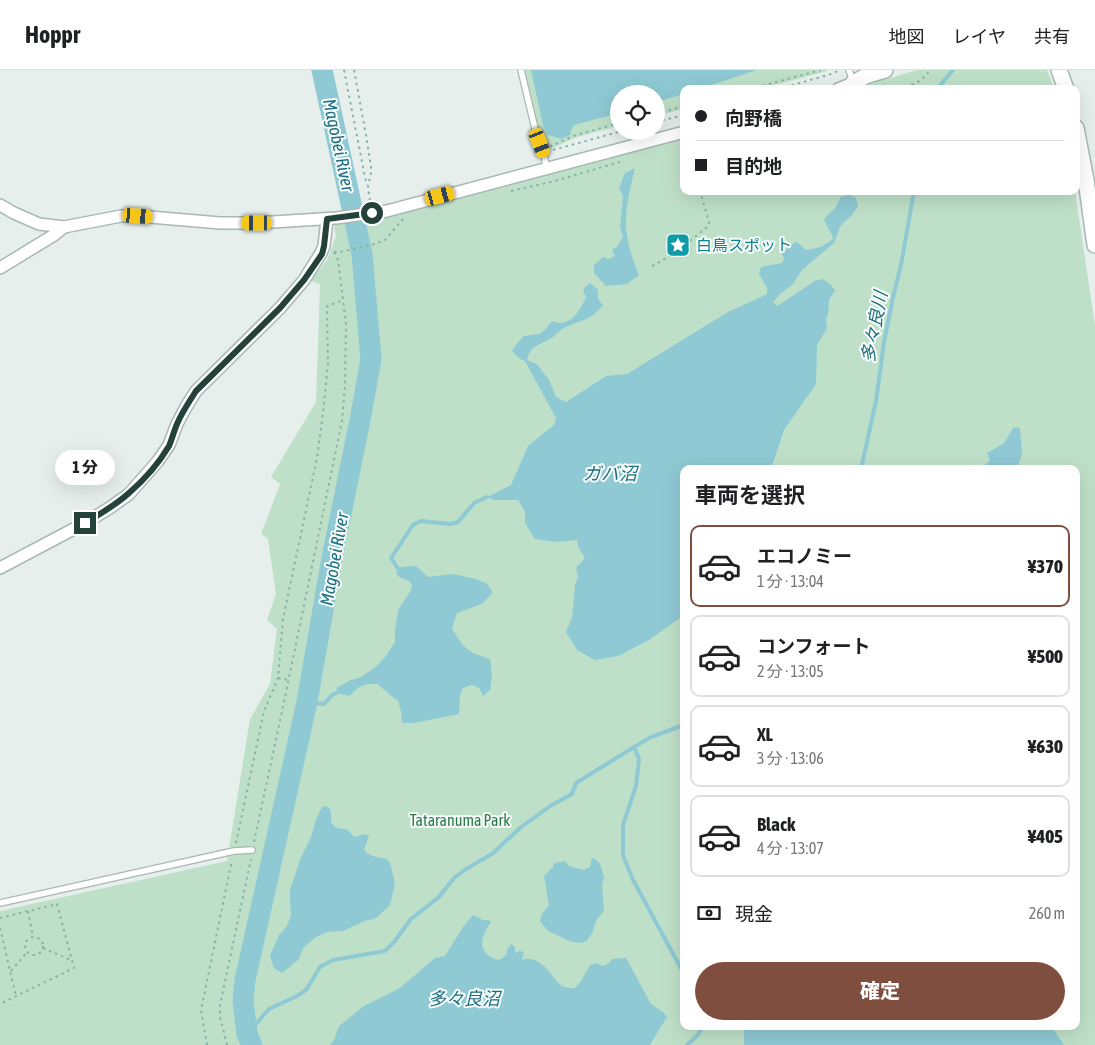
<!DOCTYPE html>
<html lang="ja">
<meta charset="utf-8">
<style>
:root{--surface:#fff;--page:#f6f6f6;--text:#202124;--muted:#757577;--line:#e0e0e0;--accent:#7f4e3f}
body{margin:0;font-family:"Asap Condensed","Noto Sans JP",sans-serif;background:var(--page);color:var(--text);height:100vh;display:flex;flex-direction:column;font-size:19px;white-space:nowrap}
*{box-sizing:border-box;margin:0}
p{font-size:16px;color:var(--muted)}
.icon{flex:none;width:28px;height:28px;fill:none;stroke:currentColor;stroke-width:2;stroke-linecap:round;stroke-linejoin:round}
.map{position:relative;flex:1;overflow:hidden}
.drawer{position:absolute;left:680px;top:395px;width:400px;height:565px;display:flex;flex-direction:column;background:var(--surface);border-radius:10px;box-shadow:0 5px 20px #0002}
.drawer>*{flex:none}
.banner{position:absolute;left:680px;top:15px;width:400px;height:110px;border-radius:10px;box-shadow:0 5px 20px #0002;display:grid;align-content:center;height:110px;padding:0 15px;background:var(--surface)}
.buttons{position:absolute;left:610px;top:15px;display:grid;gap:10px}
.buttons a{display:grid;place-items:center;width:55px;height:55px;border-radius:50%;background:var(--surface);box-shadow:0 5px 20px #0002;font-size:25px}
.end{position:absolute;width:22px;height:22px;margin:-11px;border:6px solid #24423a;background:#fff;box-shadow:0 0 0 2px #fff}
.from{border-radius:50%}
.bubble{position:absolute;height:35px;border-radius:18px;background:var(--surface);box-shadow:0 5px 20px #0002;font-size:16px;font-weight:800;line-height:35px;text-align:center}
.car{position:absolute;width:15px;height:30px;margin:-15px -8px;border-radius:6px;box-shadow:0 0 4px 1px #0007;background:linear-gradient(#f5c518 24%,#345 0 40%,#f5c518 0 76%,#345 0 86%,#f5c518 0)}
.banner b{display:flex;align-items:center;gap:18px;height:48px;font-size:19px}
.banner b+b{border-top:1px solid var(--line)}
.banner i{width:12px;height:12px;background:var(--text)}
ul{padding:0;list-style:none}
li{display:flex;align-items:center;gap:15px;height:82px;margin:0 10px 8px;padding:0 5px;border:2px solid var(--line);border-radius:10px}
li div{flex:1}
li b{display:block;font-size:19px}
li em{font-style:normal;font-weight:800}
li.selected{border-color:var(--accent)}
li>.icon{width:45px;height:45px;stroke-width:1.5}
h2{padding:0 15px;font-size:22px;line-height:60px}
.pay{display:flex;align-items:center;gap:12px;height:55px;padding:0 15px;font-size:19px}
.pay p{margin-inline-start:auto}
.cta{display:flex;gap:10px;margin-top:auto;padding:10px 15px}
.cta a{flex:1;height:58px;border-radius:30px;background:var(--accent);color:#fff;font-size:20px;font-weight:800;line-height:58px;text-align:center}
header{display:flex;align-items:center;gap:30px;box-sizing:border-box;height:70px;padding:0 25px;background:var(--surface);border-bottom:1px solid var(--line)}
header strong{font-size:24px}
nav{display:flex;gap:28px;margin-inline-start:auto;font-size:18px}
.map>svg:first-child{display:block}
.green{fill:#bfe0c8;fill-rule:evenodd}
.water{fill:#8ec9d4}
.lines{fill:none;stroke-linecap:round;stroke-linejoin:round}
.stream{stroke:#8ec9d4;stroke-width:4}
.river{stroke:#8ec9d4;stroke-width:21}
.lane-casing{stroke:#a8b8b2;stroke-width:8}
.street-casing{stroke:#a8b8b2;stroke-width:14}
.secondary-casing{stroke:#a4bbb3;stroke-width:18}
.path{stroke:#86b3a5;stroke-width:2;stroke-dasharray:2.5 4;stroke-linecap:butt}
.lane{stroke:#fff;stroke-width:5.5}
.street{stroke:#fff;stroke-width:11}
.secondary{stroke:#fff;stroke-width:15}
.route{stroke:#24423a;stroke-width:6}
.labels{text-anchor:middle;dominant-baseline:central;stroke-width:4;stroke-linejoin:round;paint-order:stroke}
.culture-label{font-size:16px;fill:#0d838f;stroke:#f7fbf9;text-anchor:start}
.park-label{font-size:16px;fill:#2d7a4b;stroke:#f7fbf9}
.water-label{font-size:18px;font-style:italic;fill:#1c6f80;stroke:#f7fbf9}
</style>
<header>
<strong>Hoppr</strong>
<nav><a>地図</a><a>レイヤ</a><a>共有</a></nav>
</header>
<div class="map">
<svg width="1095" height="975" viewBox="0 0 1095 975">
<rect width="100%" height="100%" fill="#e6efeb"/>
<g class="green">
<polygon points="525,0 827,0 827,1 760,19 684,19 684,39 656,46 656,24 619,24 619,56 577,67 551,79 547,79 538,58"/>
<polygon points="917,0 1047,0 1054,19 853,19"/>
<path d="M 684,66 L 684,121 L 1075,121 L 1095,256 L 1095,975 L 0,975 L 0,841 L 227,791 L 250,649 L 270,614 L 277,559 L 267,550 L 276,524 L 268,469 L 261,464 L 280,414 L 271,407 L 316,332 L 320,214 L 310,211 L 327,190 L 336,166 L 334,157 L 336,153 L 372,149 ZM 684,399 L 1076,399 L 1076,956 L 684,956 Z"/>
</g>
<g class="water">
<polygon points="531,0 757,0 699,19 684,19 684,24 656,32 656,24 619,24 619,43 574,55 571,60 570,65 561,69 548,65 543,55"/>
<path d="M 635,98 C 632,110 629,123 627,136 C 623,160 630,184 639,205 L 627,214 L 606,216 L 594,203 L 594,195 L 603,187 L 608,189 L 615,186 L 612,180 L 618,176 L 623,166 L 620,158 L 623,126 L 619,118 L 625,103 Z"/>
<path d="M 849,125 L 856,128 L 858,136 L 852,145 L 843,153 L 840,157 L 834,173 L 802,200 L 792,215 L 780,224 L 773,232 L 777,236 L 815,211 L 823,209 L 830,214 L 835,220 L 829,230 L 828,244 L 826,250 L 827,258 L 817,275 L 816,314 L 784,360 L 771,399 L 684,399 L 684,545 L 649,570 L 618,586 L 595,590 L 577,580 L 566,562 L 572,548 L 575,515 L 578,507 L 576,498 L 585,488 L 578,476 L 577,470 L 556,472 L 535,469 L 525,453 L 525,441 L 518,430 L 494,430 L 487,427 L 511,415 L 528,376 L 554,355 L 556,348 L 525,291 L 520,289 L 512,281 L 519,271 L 524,266 L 539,264 L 545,260 L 552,251 C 555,252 557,253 560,253 C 573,253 582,237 586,227 L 583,221 L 584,218 L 590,213 L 598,220 L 598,229 L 603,235 C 590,252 579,250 562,259 C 559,261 556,264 553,267 C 542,274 530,275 527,290 L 537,294 L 549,310 L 556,327 L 566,332 L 606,306 L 627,304 L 728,242 L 767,224 L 767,218 L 759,204 L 761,197 L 782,193 L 784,188 L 782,184 L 790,175 L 797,172 L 806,180 L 821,177 L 833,169 L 832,165 L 824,150 L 826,147 L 835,138 L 841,127 Z"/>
<polygon points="1018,357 1020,359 1022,384 1017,399 985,399 984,396 990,390 987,383 1004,373 1013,358"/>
<path d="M 416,496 L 428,507 L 453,504 L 476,509 L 486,513 L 493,522 L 482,534 L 457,543 L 452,559 C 465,579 467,582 490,589 L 492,606 L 490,620 L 483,626 L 479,618 L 472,615 L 463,618 L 460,626 L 459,644 L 414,653 L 402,653 L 401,641 L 398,631 L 377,614 L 368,614 L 359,617 L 349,626 L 341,624 L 336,618 L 351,610 L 361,607 L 376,597 L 386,586 L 395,572 L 395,561 L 398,540 L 411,520 L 412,515 L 409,511 L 399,507 L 396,503 L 401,497 Z"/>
<path d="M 326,736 C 333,739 331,746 331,752 L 336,758 L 347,759 L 354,767 L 366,764 L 369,766 L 364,780 C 370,787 378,787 387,789 L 390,793 L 395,813 L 390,835 L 376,848 L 365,851 L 343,861 L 327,862 L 316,867 L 304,877 L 298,890 L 282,903 L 274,898 L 270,886 L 279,865 L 287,856 L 291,845 L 290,833 L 290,820 L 300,790 L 311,767 L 316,749 L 322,737 Z"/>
<polygon points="592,788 597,790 601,796 604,808 602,814 604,840 596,851 593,861 587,871 581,873 572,872 548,861 540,851 542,844 549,835 544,806 553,797 554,793 565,791 569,796 584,800 590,797"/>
<path d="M 473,845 L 483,850 L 488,850 L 491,852 C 480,867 476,884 499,890 L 506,885 L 508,878 L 511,874 L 515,877 L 515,883 L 520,881 L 524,882 L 522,890 C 530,886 541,892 547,899 C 556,909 558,919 575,918 L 581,911 L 590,895 L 596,893 L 603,896 L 609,893 L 612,889 L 626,888 L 651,934 L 663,942 L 667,947 L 650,975 L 330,975 L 334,970 L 339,956 L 348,949 L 364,936 L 400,918 L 435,888 L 445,886 L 463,857 Z"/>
<polygon points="744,956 1051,956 1064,975 744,975"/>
</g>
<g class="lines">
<g class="stream">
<polyline points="937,19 953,0"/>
<polyline points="861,399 876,331 884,272 894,223 901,195 914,121"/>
<polyline points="401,501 399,500 391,488 413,455 421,451 451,454 458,452 474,433 487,427"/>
<polyline points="307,632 324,634 332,625 343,620"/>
<polyline points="684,655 651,667 634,677 639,689 636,716 623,755 623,785 633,810 684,904"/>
<polyline points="247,964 269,939 295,927 306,920 320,897 333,890 385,881 394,872 411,849 439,827 454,808 466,799 492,784 520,758 550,736 572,724 576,713 634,677"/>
<polyline points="687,975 697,966 703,956"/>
</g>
<polyline class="river" points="252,975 247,964 243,931 245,910 307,632 332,488 361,345 371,289 362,184 322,0"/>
<g class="lane-casing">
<g id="lane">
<polyline points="521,0 536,63 544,83 546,98"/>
<polyline points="849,0 853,12"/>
<polyline points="0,833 234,781 252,780"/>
</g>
</g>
<g class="street-casing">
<g id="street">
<polyline points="838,19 853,13"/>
<polyline points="0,135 14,143 39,154 64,157 121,146 138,146 220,153 257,153 336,148 387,141 684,62"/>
<polyline points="0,198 54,165 64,157"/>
<polyline points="0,498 85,453 111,437 129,424 158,391 169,375 177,354 186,337 196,321 280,238 304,210 321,183 324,176 327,149"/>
</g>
</g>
<g class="secondary-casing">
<g id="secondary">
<polyline points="1059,0 1066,19"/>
<polyline points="853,13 868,5 885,0"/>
<polyline points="1076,58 1086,110 1095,175"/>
</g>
</g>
<g class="path">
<polyline points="344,0 365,107 367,115"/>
<polyline points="354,0 366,65 371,97 371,103 368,117 370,131"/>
<polyline points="750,19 821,0"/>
<polyline points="779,19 828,5 841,0"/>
<path d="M 899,19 C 910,16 925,11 929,0"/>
<polyline points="656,44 684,36"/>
<polyline points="656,52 684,45"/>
<polyline points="550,75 551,76 573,66 619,53"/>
<polyline points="553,80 622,61"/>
<polyline points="511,121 551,112 620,92"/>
<polyline points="334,182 340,182 375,174 385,170 403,149"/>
<path d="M 652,196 C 673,185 691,171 709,155 L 709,152 L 700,121"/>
<polyline points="278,608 288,610"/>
<polyline points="254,772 284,632 342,351 345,315 346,254 338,190 334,182"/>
<polyline points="236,773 264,641 278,608 283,549 317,388 323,343 328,294 327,236 344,230"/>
<polyline points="28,841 33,866"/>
<polyline points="0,848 57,834 74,898 0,934"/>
<polyline points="0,858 16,926"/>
<circle cx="34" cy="876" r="9"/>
<polyline points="43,878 71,890"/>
<polyline points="11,901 27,882"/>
<polyline points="207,975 201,940 232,790"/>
<polyline points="227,975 220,947 220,935 251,789"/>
</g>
<use href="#lane" class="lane"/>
<use href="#street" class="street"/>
<use href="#secondary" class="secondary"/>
</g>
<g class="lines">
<path class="route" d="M 85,453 C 100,444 116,435 129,423 C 144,410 159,393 169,376 C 172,369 174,361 177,354 C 182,342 189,332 196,321 L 280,238 L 304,210 L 322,184 L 324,176 L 327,149 L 372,143"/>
</g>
<defs>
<g id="sight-square" transform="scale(1.25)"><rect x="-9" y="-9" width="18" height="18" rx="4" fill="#0f9aa8" stroke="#f7fbf9"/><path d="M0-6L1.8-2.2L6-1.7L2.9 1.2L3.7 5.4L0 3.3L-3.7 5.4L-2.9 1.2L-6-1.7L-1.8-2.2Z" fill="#fff"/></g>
</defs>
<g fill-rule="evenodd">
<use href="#sight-square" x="678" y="175"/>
</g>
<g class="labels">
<g class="culture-label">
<text x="696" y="175">白鳥スポット</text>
</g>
<g class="park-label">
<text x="460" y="750">Tataranuma Park</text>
</g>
<g class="water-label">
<text transform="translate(339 75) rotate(78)">Magobei River</text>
<text transform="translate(874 257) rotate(-79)">多々良川</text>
<text x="610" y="403">ガバ沼</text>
<text transform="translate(334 489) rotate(-80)">Magobei River</text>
<text x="464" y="928">多々良沼</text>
</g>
</g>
</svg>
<div class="buttons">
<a><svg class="icon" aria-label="locate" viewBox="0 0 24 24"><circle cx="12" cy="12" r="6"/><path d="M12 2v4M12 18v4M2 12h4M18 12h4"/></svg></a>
</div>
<i class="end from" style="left:372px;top:143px"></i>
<i class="end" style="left:85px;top:453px"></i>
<div class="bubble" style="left:55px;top:380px;width:60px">1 分</div>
<i class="car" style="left:540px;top:73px;rotate:159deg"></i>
<i class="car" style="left:440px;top:126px;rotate:75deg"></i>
<i class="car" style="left:138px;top:146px;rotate:94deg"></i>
<i class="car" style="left:257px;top:153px;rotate:270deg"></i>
<div class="banner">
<b><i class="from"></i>向野橋</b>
<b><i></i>目的地</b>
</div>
<section class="drawer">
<h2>車両を選択</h2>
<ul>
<li class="selected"><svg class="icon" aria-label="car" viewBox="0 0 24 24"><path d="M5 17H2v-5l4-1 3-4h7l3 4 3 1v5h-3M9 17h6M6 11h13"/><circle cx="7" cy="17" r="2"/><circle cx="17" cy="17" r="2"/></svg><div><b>エコノミー</b><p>1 分 · 13:04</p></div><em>¥370</em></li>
<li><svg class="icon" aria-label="car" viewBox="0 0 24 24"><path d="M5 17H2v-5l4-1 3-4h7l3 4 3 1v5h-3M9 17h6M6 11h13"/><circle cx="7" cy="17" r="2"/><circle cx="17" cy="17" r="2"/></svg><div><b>コンフォート</b><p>2 分 · 13:05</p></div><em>¥500</em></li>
<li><svg class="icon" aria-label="car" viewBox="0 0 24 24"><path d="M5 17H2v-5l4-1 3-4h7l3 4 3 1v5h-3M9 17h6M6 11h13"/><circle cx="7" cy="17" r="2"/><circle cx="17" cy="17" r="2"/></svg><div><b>XL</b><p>3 分 · 13:06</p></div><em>¥630</em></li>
<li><svg class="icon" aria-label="car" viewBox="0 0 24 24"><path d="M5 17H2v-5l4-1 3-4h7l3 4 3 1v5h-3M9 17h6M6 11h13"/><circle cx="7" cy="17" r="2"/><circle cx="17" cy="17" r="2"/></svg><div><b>Black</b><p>4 分 · 13:07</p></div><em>¥405</em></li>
</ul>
<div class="pay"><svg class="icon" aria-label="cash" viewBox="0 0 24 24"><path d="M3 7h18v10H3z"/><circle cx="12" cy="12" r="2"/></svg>現金<p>260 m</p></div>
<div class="cta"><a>確定</a></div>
</section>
</div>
